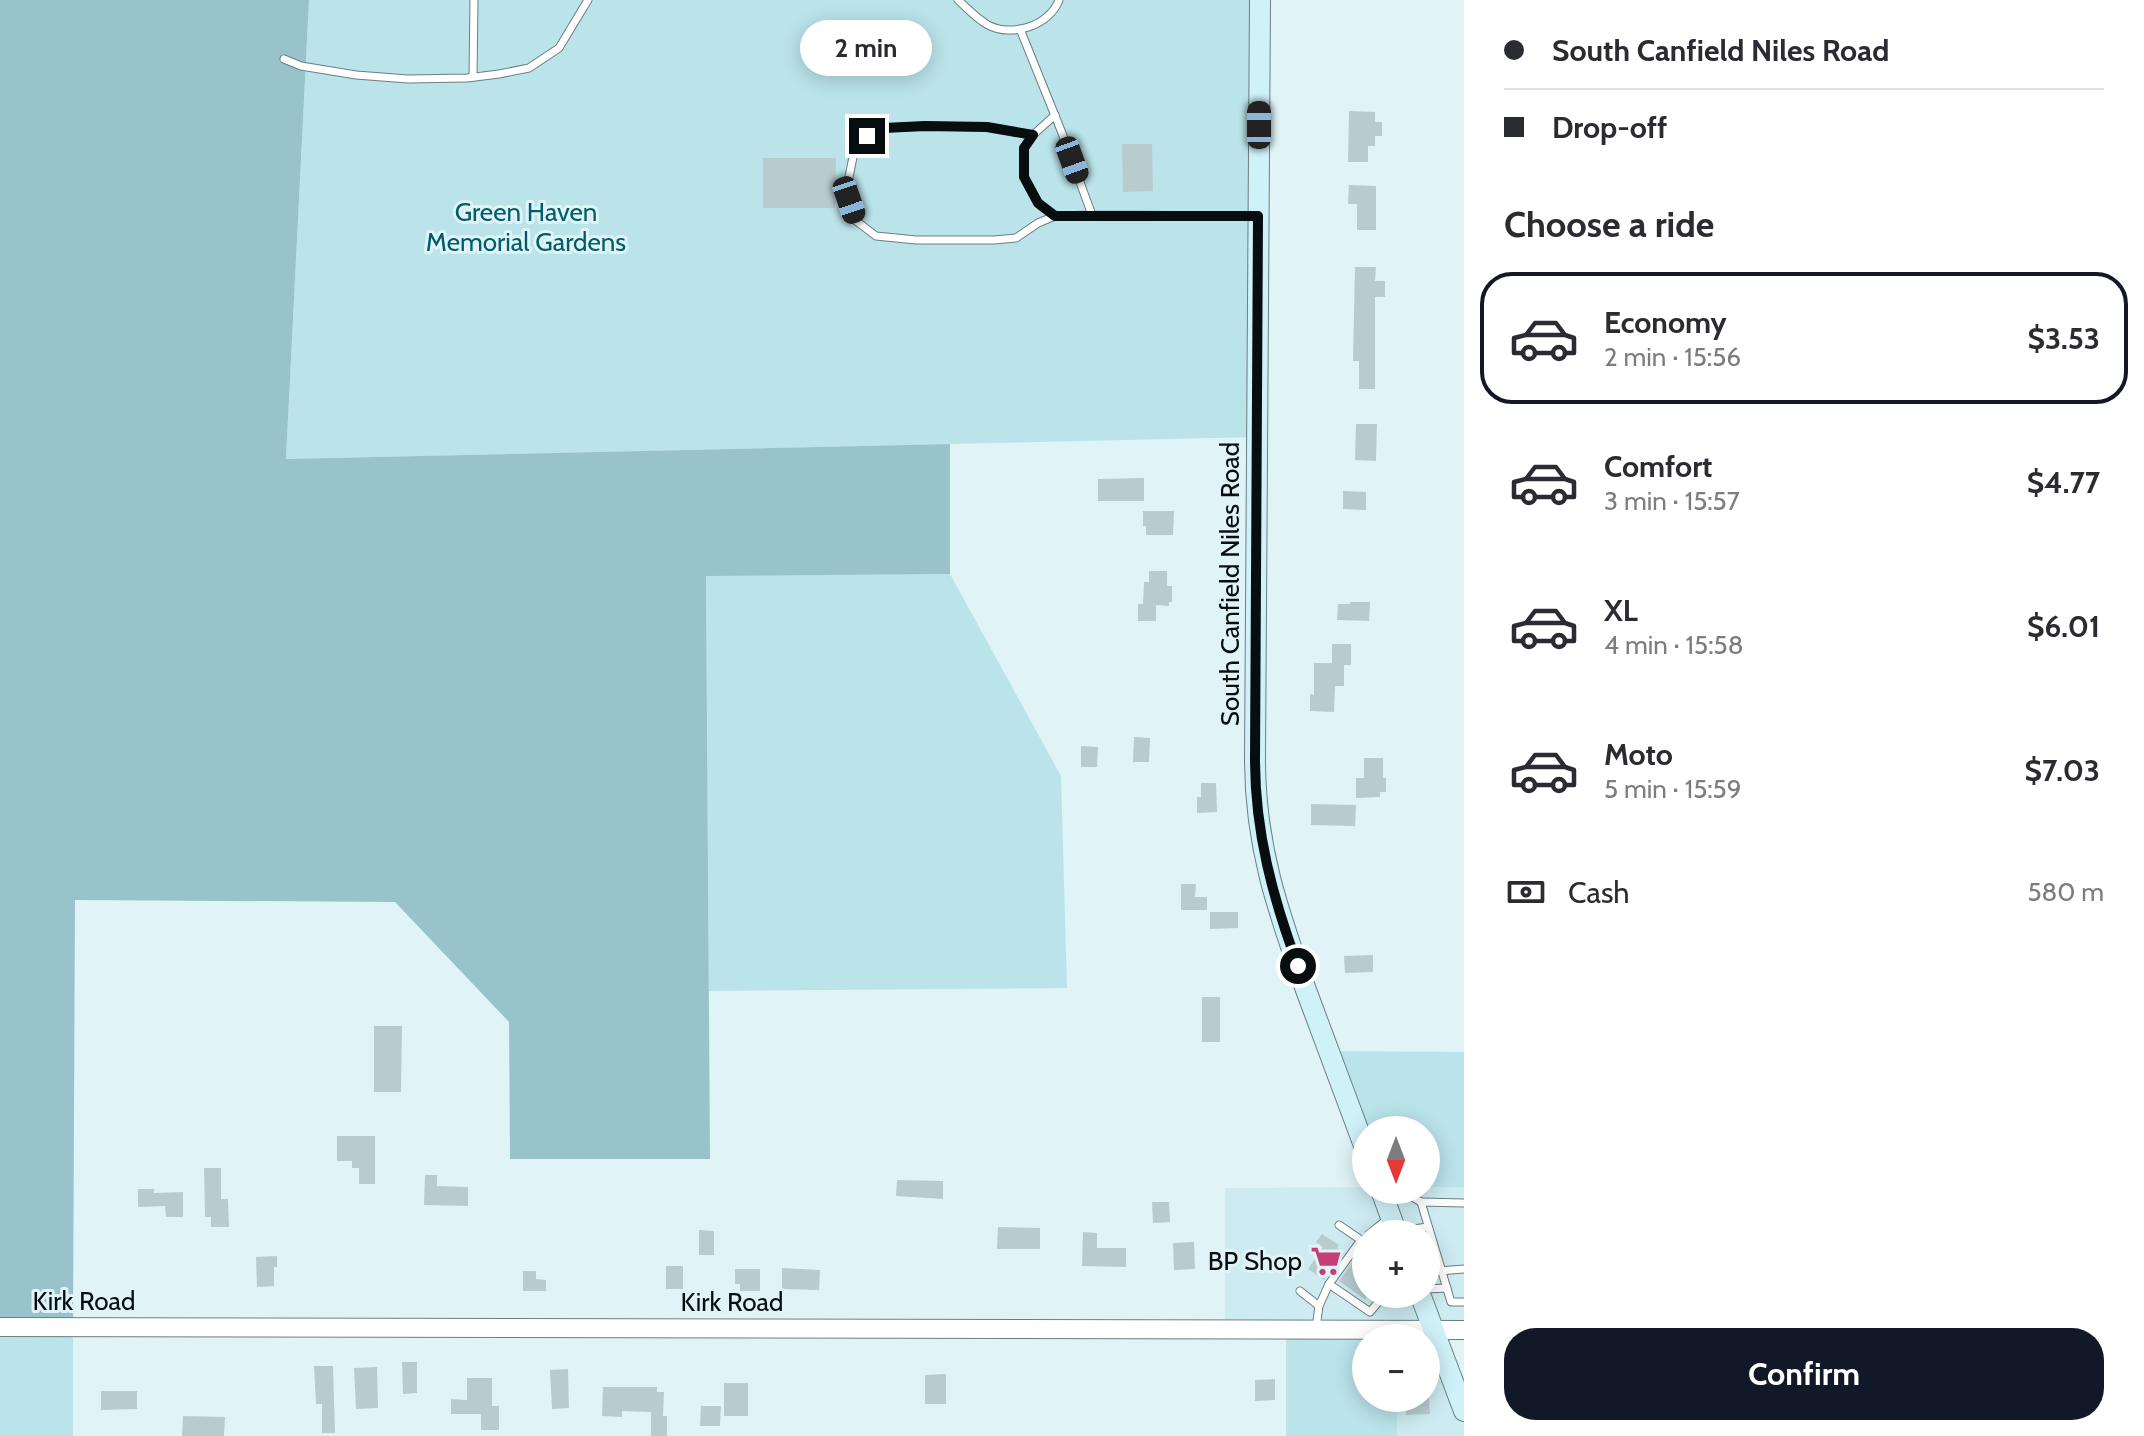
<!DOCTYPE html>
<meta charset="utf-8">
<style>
:root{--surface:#fff;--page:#f7f7f7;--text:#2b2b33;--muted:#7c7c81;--line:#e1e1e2;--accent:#111827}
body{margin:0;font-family:Cabin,sans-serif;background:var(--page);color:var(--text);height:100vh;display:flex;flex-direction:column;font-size:30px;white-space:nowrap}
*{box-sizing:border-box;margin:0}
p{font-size:26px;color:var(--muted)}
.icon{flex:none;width:44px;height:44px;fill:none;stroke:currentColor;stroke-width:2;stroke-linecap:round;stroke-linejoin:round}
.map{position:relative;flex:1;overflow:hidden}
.sheet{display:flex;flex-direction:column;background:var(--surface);width:680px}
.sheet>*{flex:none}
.banner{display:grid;align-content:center;height:176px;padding:0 40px;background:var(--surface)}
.needle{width:52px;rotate:180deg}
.tools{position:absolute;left:1352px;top:1116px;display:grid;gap:16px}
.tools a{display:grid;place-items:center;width:88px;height:88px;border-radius:50%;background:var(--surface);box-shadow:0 4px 20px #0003;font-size:40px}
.end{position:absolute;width:36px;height:36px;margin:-18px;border:10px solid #080e0f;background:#fff;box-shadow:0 0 0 4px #fff}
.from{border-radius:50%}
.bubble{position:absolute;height:56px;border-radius:28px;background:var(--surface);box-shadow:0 4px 20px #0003;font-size:26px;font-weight:700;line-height:56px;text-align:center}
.car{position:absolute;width:24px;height:48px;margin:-24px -12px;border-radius:10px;box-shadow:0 0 6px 2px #0007;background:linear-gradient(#222 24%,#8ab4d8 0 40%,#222 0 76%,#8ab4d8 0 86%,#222 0)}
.banner b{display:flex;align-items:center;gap:28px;height:76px;font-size:30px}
.banner b+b{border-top:2px solid var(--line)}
.banner i{width:20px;height:20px;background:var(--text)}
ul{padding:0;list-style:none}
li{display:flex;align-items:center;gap:24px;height:132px;margin:0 16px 12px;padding:0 24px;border:4px solid transparent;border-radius:32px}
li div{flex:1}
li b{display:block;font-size:30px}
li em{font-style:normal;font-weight:700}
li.current{border-color:var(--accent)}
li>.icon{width:72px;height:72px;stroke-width:1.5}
h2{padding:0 40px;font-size:36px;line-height:96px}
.pay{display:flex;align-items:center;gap:20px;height:88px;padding:0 40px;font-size:30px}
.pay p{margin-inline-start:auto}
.button{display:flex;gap:16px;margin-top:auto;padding:16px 40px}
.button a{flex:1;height:92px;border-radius:32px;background:var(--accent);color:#fff;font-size:32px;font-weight:700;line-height:92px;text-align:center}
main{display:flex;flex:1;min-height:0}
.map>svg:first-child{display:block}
.built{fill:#cdebf1;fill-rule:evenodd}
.green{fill:#bae3ea}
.forest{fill:#99c3cb}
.building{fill:#b8cccf}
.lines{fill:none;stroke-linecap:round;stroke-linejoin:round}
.service-casing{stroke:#6c7e81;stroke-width:9}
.tertiary-casing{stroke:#6c7e81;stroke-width:20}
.secondary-casing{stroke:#6c7e81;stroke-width:22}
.service{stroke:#fff;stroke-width:7}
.tertiary{stroke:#fff;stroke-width:18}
.secondary{stroke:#cff2f8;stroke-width:20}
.route{stroke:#080e0f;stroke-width:10}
.labels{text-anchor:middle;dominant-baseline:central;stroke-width:6;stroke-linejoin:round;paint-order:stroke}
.park-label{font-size:26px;fill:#005d69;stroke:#e0f4f8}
.street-label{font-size:26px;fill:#080e0f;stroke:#e0f4f8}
.poi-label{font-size:26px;fill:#080e0f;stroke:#e0f4f8;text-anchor:end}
</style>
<main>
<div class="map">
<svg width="1464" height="1436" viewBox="0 0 1464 1436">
<rect width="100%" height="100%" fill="#e0f4f8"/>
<path class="built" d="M 1366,1187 L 1366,1190 L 1426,1190 L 1426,1187 L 1464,1187 L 1464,1330 L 1434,1330 L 1464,1411 L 1464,1436 L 1397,1436 L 1397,1398 L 1426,1398 L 1426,1338 L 1225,1329 L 1225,1188 ZM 1366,1234 L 1426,1234 L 1426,1294 L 1366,1294 Z"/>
<g class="green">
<polygon points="309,0 1260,0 1257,437 286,459"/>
<polygon points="950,574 1061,776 1067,988 709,991 706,575"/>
<polygon points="1328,1051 1464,1052 1464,1187 1426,1187 1426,1130 1366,1130"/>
<rect x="0" y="1327" width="73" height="109"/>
<polygon points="1286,1329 1366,1338 1366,1398 1397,1398 1397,1436 1286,1436"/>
</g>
<polygon class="forest" points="0,0 309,0 286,459 950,444 950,574 706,576 710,1159 510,1159 509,1022 395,902 75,900 73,1327 0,1327"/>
<g class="building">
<polygon points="1349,111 1375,112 1375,122 1382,122 1382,136 1375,136 1375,146 1368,146 1368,162 1348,162"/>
<polygon points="1122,144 1152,144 1153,191 1123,192"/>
<polygon points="763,158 836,158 835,208 763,208"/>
<polygon points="1349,185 1376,186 1376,230 1357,230 1357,204 1348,204"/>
<polygon points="1355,267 1376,267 1375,281 1385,281 1385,297 1375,297 1375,389 1359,389 1359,361 1353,361"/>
<polygon points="1356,424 1377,424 1376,461 1355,460"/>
<polygon points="1144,478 1144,501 1098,501 1098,479"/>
<polygon points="1343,491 1366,492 1366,510 1343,509"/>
<polygon points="1143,511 1174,511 1173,535 1146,535 1146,526 1143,526"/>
<polygon points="1149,571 1167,571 1167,586 1172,586 1172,602 1169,602 1169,606 1156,605 1156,621 1138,621 1138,604 1143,604 1144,582 1149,582"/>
<polygon points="1350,602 1370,602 1369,621 1337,620 1338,604 1350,604"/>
<polygon points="1332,644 1351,644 1351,665 1344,665 1344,686 1335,686 1334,712 1310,711 1310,694 1314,695 1314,663 1332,663"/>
<polygon points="1134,737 1150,738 1149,762 1133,762"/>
<polygon points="1081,746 1098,747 1097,767 1081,767"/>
<polygon points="1364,758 1383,758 1383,778 1386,778 1386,792 1380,792 1380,797 1356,798 1356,778 1364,778"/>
<polygon points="1201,783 1216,783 1217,812 1197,813 1197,797 1201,797"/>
<polygon points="1311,804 1356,805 1355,826 1311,825"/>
<polygon points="1181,884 1196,884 1195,897 1207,897 1207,910 1181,910"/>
<polygon points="1210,912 1238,912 1238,928 1210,929"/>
<polygon points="1373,955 1373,972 1345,973 1344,956"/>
<rect x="1202" y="997" width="18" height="45"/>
<polygon points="374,1026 402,1026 401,1092 374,1092"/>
<polygon points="337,1136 375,1136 375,1184 359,1184 359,1168 352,1168 352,1161 337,1161"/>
<polygon points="204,1168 221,1168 221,1199 228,1199 229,1227 211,1227 211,1217 205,1217"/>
<polygon points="425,1175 437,1175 437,1186 468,1187 468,1206 424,1205"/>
<polygon points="897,1180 943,1181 943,1199 896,1196"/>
<polygon points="138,1189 154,1189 154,1193 183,1192 183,1217 166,1217 165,1206 138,1207"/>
<polygon points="1152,1202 1169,1202 1170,1222 1153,1223"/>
<polygon points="998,1227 1040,1228 1040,1249 997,1249"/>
<polygon points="699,1230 714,1231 714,1255 699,1255"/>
<polygon points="1083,1232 1097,1233 1097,1248 1126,1248 1126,1267 1082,1266"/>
<polygon points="1322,1234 1339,1245 1337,1248 1344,1253 1324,1280 1308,1269 1323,1247 1316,1242"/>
<polygon points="1194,1242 1195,1269 1174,1270 1173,1243"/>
<polygon points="277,1256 277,1267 274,1267 274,1286 257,1287 256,1257"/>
<polygon points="1354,1260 1359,1264 1359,1272 1366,1274 1366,1300 1339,1281"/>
<rect x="666" y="1266" width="17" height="23"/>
<polygon points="782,1268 820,1270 819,1290 782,1289"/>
<polygon points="735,1269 760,1269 760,1291 740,1291 740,1284 735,1284"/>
<polygon points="523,1271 536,1271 536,1279 546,1280 546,1291 523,1291"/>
<polygon points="402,1362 417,1362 417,1393 403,1394"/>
<polygon points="314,1366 333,1366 335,1433 322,1433 322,1404 316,1404"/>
<polygon points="377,1367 378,1408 356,1409 354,1368"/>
<polygon points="568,1369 569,1408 552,1409 550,1370"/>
<polygon points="946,1374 946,1404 925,1404 925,1375"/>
<polygon points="467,1378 492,1378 492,1406 499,1406 499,1430 481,1430 481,1414 451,1414 451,1399 467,1400"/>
<polygon points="1275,1379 1275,1400 1255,1401 1255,1380"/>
<rect x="724" y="1383" width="24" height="33"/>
<polygon points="603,1387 657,1387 657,1392 664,1392 663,1416 667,1416 667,1436 651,1436 651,1412 622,1411 622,1417 602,1416"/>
<polygon points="101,1391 137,1391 137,1409 101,1410"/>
<polygon points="1406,1398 1429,1398 1430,1414 1406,1415"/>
<polygon points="701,1406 721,1406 720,1426 700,1426"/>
<polygon points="183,1416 225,1417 224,1436 182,1436"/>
</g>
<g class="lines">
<g class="service-casing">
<g id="service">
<path d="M 958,0 C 967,8 977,19 988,25 C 1012,38 1050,25 1059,0"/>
<polyline points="1020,29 1062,133 1092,215 1258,216"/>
<polyline points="284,59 301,66 356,75 408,79 467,78 499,74 529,68 559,48 588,0"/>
<polyline points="473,77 474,0"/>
<polyline points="1033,135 987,127 925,126 884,128 867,136 853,157 848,182 849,200 855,220 876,236 916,240 994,240 1016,238 1038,223 1055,216 1092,215"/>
<polyline points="1055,216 1038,203 1024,177 1024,148 1033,135 1055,115"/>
<polyline points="1385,1196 1407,1194 1421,1202"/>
<polyline points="1464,1203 1421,1202 1451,1302 1464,1302"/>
<polyline points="1339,1225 1361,1240 1329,1284 1370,1312 1385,1294"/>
<polyline points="1399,1231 1428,1227"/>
<polyline points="1369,1234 1389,1218"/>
<polyline points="1364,1268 1366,1266"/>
<polyline points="1426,1272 1464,1269"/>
<polyline points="1426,1289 1447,1288"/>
<polyline points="1300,1291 1319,1306"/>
<polyline points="1316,1328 1319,1306 1329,1284"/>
</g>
</g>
<g class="tertiary-casing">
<polyline id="tertiary" points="0,1327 1464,1330"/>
</g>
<g class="secondary-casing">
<g id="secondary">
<path d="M 1260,0 L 1255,760 C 1255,846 1278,911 1306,990 C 1326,1044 1346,1097 1366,1151"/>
<polyline points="1381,1190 1397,1234"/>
<polyline points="1420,1294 1464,1411"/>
</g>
</g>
<use href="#service" class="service"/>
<use href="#tertiary" class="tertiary"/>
<use href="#secondary" class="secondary"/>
</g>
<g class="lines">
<path class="route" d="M 867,136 L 884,128 L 925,126 L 987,127 L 1033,135 L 1024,148 L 1024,177 L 1038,203 L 1055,216 L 1258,216 L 1255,760 C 1255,832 1273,899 1298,966"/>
</g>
<defs>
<g id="supermarket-bare" transform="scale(2.4)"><path d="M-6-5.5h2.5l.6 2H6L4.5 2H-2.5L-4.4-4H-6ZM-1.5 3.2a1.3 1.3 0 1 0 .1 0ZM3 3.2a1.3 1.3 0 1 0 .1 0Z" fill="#c73d76" stroke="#e0f4f8" stroke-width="2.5" paint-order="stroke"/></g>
</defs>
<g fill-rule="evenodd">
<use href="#supermarket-bare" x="1326" y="1261"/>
</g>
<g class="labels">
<g class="park-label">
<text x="526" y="212">Green Haven<tspan x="526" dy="30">Memorial Gardens</tspan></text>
</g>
<g class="street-label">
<text transform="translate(1230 584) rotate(-90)">South Canfield Niles Road</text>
<text x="84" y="1301">Kirk Road</text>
<text x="732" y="1302">Kirk Road</text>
</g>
<g class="poi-label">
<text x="1302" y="1261">BP Shop</text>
</g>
</g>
</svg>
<div class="tools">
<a><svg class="needle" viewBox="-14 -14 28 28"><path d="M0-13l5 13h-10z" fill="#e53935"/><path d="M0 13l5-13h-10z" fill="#7c7c81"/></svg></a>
<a>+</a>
<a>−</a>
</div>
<i class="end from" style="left:1298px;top:966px"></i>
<i class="end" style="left:867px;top:136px"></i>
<div class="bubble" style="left:800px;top:20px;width:132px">2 min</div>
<i class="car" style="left:1259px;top:125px;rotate:0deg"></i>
<i class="car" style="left:1072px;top:160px;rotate:160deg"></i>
<i class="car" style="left:849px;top:200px;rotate:161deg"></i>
</div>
<section class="sheet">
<div class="banner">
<b><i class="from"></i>South Canfield Niles Road</b>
<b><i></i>Drop-off</b>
</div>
<h2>Choose a ride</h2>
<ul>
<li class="current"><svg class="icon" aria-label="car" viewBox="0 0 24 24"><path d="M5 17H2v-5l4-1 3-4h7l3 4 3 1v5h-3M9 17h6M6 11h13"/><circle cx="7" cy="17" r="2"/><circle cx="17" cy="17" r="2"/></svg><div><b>Economy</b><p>2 min · 15:56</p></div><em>$3.53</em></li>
<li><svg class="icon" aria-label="car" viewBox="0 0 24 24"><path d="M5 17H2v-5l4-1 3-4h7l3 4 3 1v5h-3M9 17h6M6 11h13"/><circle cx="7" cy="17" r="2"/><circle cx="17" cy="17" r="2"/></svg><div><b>Comfort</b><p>3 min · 15:57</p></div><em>$4.77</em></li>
<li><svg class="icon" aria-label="car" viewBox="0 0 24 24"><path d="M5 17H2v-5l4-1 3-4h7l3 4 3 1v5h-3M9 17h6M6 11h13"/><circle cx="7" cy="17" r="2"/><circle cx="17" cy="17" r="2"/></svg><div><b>XL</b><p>4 min · 15:58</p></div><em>$6.01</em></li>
<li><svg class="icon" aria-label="car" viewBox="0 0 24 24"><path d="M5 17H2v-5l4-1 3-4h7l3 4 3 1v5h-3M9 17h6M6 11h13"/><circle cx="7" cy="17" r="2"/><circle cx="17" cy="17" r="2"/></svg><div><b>Moto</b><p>5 min · 15:59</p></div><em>$7.03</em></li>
</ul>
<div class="pay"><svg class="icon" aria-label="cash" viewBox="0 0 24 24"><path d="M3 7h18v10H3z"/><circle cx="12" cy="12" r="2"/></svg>Cash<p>580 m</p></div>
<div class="button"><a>Confirm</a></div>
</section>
</main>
